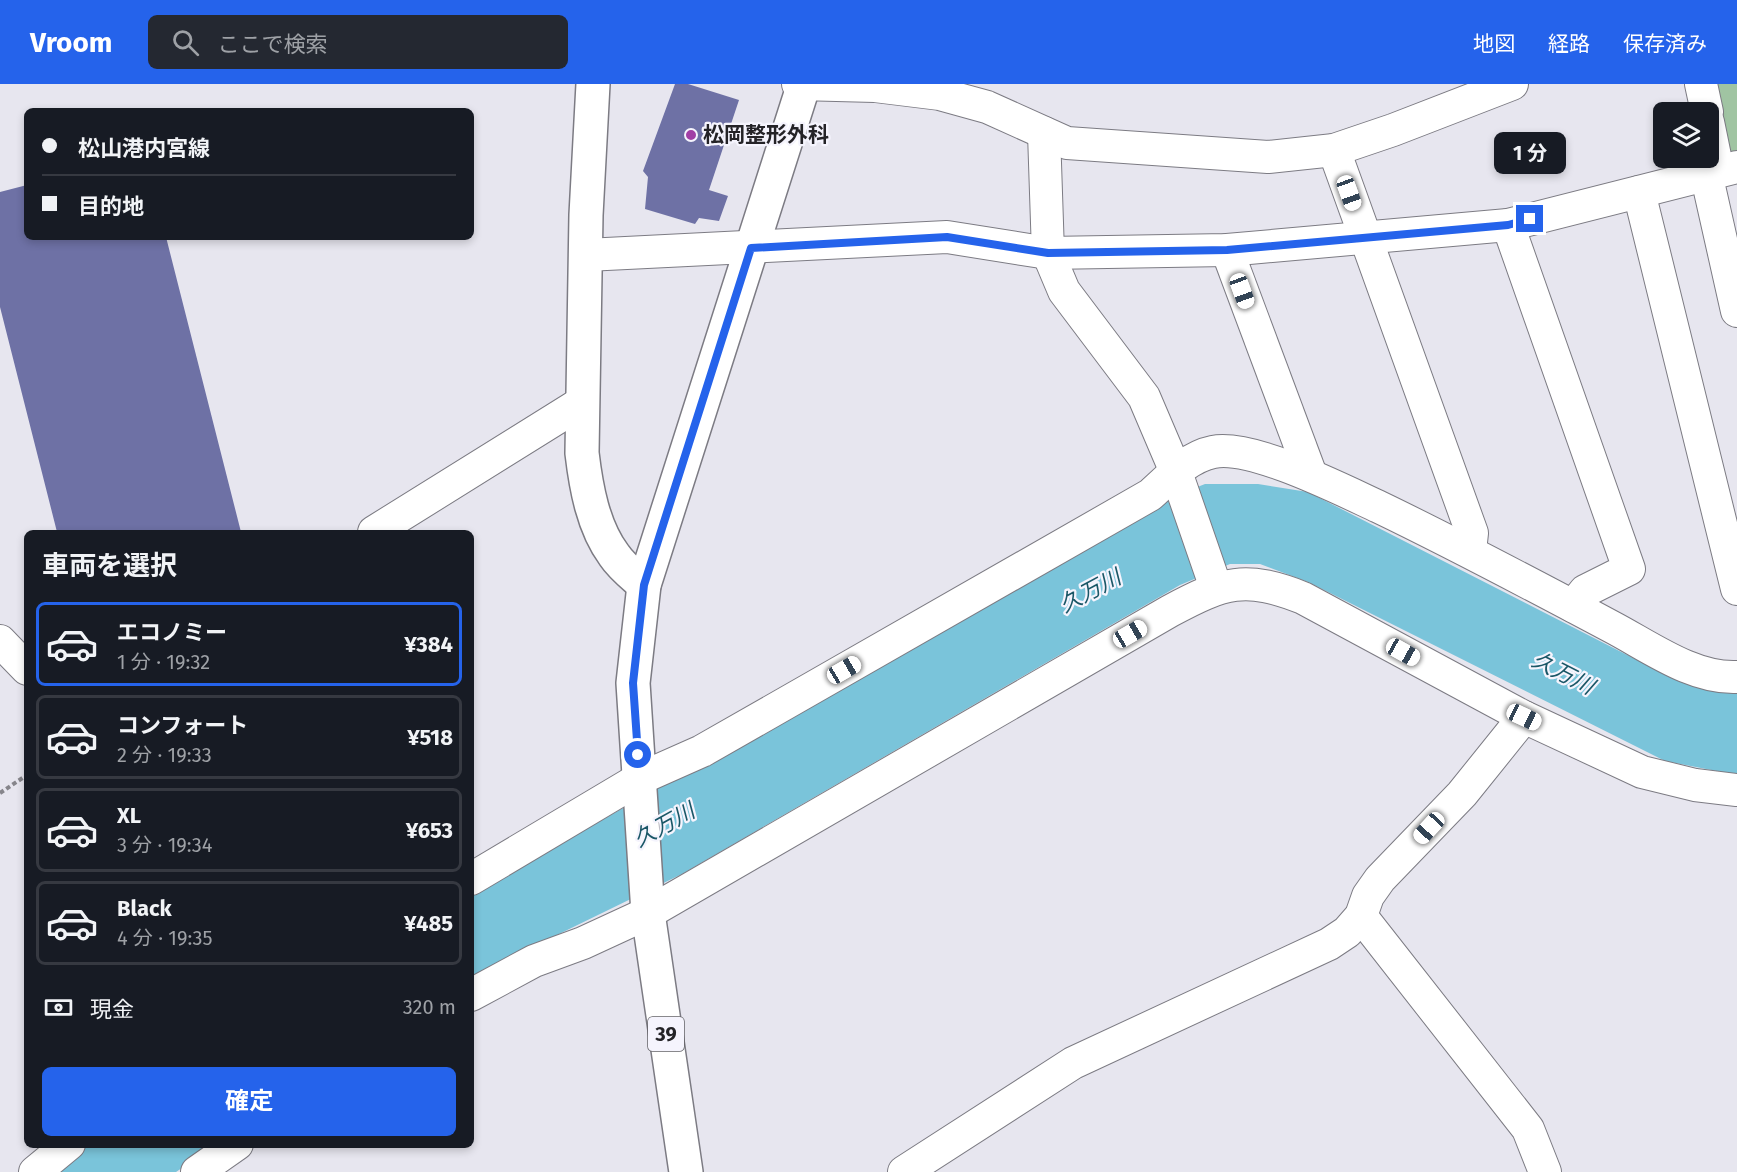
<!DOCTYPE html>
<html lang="ja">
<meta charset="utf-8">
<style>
:root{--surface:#171b24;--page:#242831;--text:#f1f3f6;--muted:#9ea1a6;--line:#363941;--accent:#2563eb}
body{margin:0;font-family:"Fira Sans","Noto Sans JP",sans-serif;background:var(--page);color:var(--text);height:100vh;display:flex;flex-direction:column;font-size:22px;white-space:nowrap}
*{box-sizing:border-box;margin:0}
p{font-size:20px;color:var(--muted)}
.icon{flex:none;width:33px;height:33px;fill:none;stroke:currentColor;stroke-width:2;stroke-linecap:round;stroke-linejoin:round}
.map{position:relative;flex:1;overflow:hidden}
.sheet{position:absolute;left:24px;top:446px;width:450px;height:618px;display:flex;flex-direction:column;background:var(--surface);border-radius:9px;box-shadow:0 3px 9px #0003}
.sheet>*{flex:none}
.guide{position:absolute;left:24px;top:24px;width:450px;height:132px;border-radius:9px;box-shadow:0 3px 9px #0003;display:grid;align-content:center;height:132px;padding:0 18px;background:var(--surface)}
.fabs{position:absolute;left:1653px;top:18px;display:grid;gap:12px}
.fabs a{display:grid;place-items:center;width:66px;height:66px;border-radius:9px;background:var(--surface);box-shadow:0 3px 9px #0003;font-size:30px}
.end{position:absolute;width:27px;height:27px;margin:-14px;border:8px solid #2563eb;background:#fff;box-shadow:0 0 0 3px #fff}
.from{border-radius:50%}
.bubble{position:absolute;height:42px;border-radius:9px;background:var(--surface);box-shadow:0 3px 9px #0003;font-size:20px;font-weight:700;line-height:42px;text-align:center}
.car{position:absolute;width:18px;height:36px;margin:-18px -9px;border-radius:8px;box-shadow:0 0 4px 2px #0007;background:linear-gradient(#fff 24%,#345 0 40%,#fff 0 76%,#345 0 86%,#fff 0)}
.guide b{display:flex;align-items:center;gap:21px;height:57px;font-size:22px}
.guide b+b{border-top:2px solid var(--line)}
.guide i{width:15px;height:15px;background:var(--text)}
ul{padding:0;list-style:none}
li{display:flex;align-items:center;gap:18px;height:84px;margin:0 12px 9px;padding:0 6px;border:3px solid var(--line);border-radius:9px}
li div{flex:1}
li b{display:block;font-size:22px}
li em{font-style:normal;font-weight:700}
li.current{border-color:var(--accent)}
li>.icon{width:54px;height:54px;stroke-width:1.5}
h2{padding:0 18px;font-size:27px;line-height:72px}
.pay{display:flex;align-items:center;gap:15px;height:66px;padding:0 18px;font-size:22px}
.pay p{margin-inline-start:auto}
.primary-button{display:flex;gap:12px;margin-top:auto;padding:12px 18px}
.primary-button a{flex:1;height:69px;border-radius:9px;background:var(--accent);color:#fff;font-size:24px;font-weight:700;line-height:69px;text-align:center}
header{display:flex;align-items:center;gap:36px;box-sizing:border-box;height:84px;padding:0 30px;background:var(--accent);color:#fff}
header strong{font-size:28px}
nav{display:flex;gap:33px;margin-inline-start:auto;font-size:21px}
.search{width:420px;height:54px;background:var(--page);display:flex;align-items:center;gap:15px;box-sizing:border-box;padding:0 21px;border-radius:9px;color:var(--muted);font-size:22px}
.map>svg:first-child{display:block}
.green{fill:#a0c4a2}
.water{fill:#7ac4da}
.building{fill:#6e71a5}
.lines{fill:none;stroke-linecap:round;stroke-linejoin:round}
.minor-casing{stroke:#7c7b83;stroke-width:34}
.tertiary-casing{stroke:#7c7b83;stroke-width:36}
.primary-casing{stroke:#7c7b83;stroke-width:36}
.path{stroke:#86858b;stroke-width:4;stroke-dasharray:4.5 3;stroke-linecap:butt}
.minor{stroke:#fff;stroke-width:32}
.tertiary{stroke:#fff;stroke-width:33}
.primary{stroke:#fff;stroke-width:33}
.route{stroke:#2563eb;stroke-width:8}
.poi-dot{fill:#a13ea5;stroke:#f5f4fd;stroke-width:2}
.labels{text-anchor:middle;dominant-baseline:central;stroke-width:4.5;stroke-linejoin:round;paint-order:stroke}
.shield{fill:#f5f4fd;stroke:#636267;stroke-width:1.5}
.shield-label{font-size:20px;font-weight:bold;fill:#242327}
.poi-label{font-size:21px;font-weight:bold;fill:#242327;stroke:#f5f4fd;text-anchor:start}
.water-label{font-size:22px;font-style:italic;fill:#1a5767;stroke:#f5f4fd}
</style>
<header>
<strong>Vroom</strong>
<div class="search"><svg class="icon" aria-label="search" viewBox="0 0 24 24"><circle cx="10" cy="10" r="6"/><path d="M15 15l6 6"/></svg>ここで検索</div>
<nav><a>地図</a><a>経路</a><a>保存済み</a></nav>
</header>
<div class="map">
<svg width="1737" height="1088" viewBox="0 0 1737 1088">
<rect width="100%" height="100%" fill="#e7e6ef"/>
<polygon class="green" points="1714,0 1737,0 1737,72 1728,73"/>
<g class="water">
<polygon points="1205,400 1258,400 1308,408 1678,597 1721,607 1737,605 1737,691 1665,677 1308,498 1260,480 1230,480 1180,501 682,790 516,871 471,898 471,811 1157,419"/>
<polygon points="88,1061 216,1061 176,1088 56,1088"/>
</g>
<g class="building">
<polygon points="675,0 688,0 739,16 709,106 728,112 719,137 699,134 695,140 645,125 648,93 643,87"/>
<polygon points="27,101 27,153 166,153 241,448 57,448 0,223 0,108"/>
</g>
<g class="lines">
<g class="minor-casing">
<g id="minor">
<polyline points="798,0 875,2 940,10 987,23 1067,59 1268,73 1334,66 1393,46 1512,0"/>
<polyline points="1701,0 1707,28"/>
<polyline points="1708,38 1718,87"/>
<polyline points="1044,49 1048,169 1064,207 1144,313 1176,388 1216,504"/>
<polyline points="1334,66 1472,449 1470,467"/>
<polyline points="1706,89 1737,227"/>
<polyline points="1639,108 1737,505"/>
<polyline points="1508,141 1629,485 1585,507 1573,522"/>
<polyline points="1227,166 1311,391"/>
<polyline points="586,171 947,153 1048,169 1227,166 1508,141 1737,83"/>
<polyline points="374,448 581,319"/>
<polyline points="0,557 27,585"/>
<path d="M 471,795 L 639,695 L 702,667 L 1150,411 C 1168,395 1188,373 1213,368 C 1252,360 1342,406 1379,423 C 1458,461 1535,502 1612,543 C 1650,563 1693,595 1737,593"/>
<polyline points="1361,832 1528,1045 1545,1088"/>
<path d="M 471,911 L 534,877 L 583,859 L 648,829 L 1170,527 C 1224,498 1245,491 1303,514 L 1524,633 L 1642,688 L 1695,701 L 1737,706"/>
<polyline points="35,1088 69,1060"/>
<polyline points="197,1088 237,1060"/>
<polyline points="904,1088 1073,979 1329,860 1347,848 1361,832 1368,812 1380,795 1462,710 1524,633"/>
</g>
</g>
<g class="tertiary-casing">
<path id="tertiary" d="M 593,0 L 586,131 L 582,369 C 586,403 593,443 614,471 C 622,483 634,492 644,501"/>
</g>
<g class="primary-casing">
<polyline id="primary" points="686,1088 648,829 633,599 644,501 804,0"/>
</g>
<polyline class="path" points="0,709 27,691"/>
<use href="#minor" class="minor"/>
<use href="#tertiary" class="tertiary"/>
<use href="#primary" class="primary"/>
</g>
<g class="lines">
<polyline class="route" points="638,671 633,599 644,501 751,164 947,153 1048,169 1227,166 1508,141 1530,135"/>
</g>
<circle class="poi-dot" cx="691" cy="51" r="6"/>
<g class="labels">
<rect class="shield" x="648" y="933" width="36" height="34" rx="4.5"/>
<g class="shield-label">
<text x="666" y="950">39</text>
</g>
<g class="poi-label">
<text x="703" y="51">松岡整形外科</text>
</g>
<g class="water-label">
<text transform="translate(1090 507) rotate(-28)">久万川</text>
<text transform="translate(1563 589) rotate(27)">久万川</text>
<text transform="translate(664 741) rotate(-29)">久万川</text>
</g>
</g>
</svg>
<div class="fabs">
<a><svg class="icon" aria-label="layers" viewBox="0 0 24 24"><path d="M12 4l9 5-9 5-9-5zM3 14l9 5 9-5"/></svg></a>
</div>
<i class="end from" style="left:638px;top:671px"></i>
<i class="end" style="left:1530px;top:135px"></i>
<div class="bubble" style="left:1494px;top:48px;width:72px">1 分</div>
<i class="car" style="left:1349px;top:109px;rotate:160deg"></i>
<i class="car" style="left:1242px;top:207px;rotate:160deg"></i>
<i class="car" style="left:1130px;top:550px;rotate:60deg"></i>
<i class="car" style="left:1403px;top:568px;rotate:119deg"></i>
<i class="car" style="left:844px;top:586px;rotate:60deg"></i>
<i class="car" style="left:1524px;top:633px;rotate:115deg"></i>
<i class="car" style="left:1429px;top:744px;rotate:223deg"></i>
<div class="guide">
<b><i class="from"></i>松山港内宮線</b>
<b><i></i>目的地</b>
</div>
<section class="sheet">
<h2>車両を選択</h2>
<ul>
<li class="current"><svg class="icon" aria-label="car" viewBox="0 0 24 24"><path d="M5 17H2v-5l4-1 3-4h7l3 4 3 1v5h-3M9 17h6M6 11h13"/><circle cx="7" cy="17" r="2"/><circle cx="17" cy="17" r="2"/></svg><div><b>エコノミー</b><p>1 分 · 19:32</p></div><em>¥384</em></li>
<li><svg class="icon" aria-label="car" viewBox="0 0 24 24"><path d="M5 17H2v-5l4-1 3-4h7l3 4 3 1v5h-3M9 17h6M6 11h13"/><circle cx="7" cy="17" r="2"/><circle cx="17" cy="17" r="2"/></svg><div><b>コンフォート</b><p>2 分 · 19:33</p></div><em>¥518</em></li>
<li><svg class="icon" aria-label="car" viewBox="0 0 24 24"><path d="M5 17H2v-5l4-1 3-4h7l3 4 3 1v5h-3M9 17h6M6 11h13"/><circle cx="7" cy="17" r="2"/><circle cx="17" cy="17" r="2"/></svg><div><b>XL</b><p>3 分 · 19:34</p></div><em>¥653</em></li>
<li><svg class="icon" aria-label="car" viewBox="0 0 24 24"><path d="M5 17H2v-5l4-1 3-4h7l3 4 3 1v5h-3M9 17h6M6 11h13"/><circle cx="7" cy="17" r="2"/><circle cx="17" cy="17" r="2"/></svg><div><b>Black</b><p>4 分 · 19:35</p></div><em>¥485</em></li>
</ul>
<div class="pay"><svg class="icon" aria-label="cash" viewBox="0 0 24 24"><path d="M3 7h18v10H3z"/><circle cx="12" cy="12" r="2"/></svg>現金<p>320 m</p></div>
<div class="primary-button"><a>確定</a></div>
</section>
</div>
